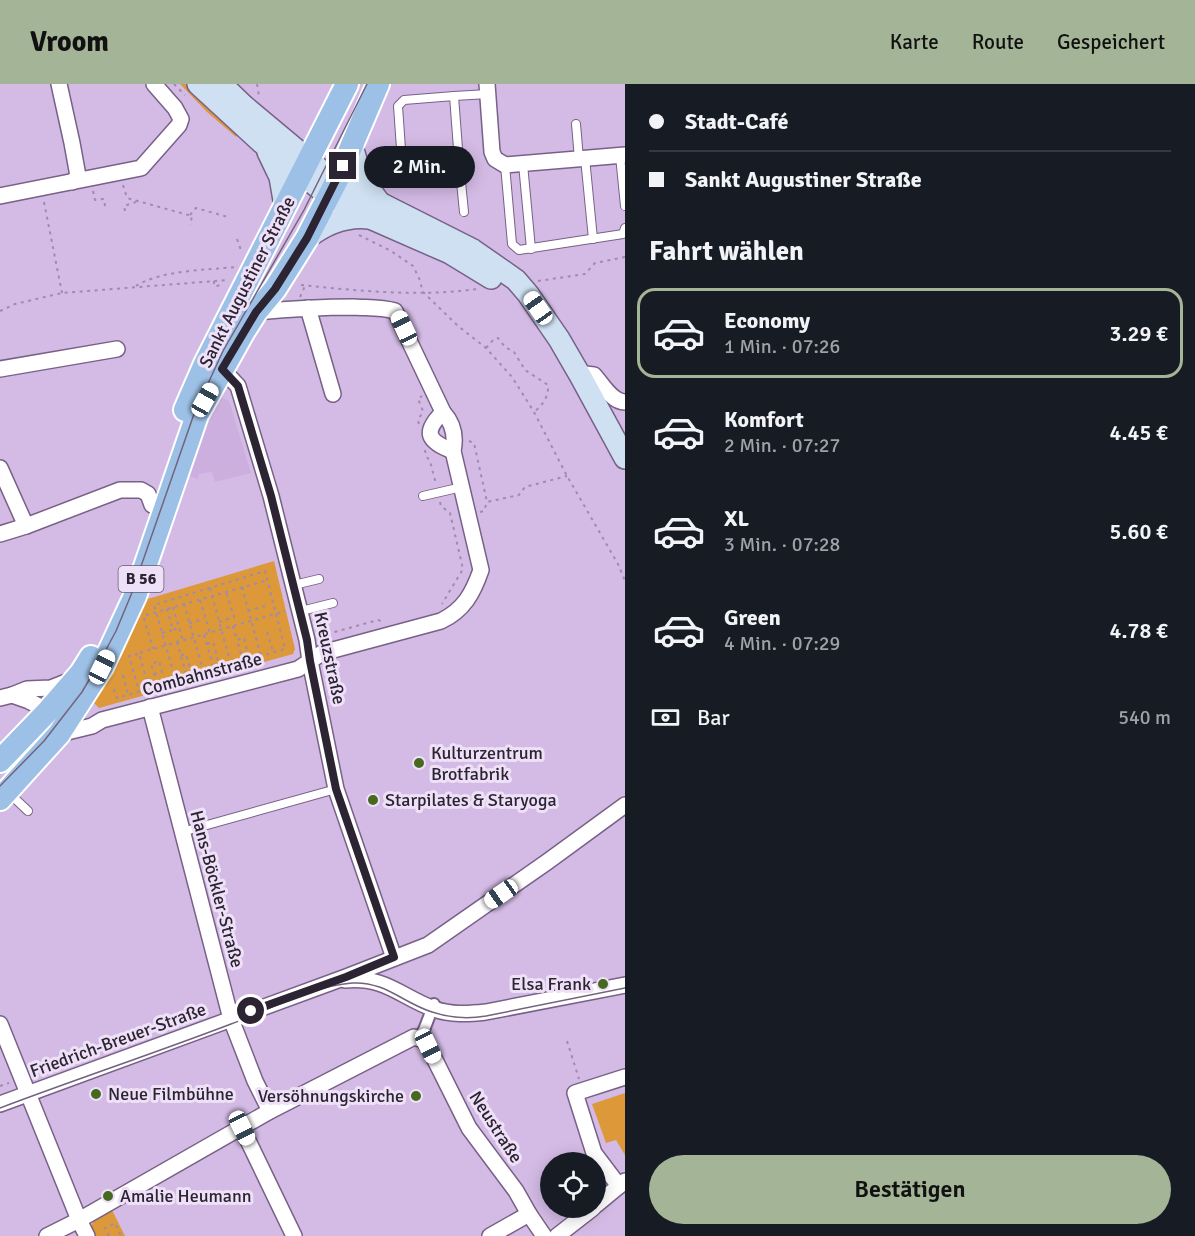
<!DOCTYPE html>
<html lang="de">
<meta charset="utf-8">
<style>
:root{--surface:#171b24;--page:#20242c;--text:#f1f3f6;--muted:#9ea1a6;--line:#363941;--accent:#a4b496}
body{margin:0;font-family:Signika,sans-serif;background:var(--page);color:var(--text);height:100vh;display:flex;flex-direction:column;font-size:22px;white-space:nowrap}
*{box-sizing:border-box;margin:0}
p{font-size:20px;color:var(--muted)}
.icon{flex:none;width:33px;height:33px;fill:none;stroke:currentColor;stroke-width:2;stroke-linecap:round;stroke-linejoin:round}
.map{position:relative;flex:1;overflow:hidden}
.sheet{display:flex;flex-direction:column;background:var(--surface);width:570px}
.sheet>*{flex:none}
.hud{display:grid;align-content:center;height:132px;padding:0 24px;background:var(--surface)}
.tools{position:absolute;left:540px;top:1068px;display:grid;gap:12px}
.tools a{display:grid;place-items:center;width:66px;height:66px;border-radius:50%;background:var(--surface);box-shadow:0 3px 15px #0003;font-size:30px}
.end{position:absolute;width:27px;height:27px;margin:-14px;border:8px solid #2c2333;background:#fff;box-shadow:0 0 0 3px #fff}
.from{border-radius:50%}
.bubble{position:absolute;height:42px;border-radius:21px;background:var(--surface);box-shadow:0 3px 15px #0003;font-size:20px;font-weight:600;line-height:42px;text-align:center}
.car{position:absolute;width:18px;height:36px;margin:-18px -9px;border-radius:8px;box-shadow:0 0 4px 2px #0007;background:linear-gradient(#fff 24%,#345 0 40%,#fff 0 76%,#345 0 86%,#fff 0)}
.hud b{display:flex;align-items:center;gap:21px;height:57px;font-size:22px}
.hud b+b{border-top:2px solid var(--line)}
.hud i{width:15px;height:15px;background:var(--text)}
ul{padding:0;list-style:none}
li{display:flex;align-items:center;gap:18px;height:90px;margin:0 12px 9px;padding:0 12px;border:3px solid transparent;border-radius:18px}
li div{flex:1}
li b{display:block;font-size:22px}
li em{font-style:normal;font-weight:600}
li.active{border-color:var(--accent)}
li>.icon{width:54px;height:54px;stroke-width:1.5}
h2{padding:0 24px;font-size:27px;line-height:72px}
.pay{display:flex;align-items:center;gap:15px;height:66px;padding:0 24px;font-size:22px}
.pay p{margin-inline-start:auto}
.action{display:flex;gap:12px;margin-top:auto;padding:12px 24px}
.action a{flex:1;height:69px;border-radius:36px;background:var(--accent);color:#111;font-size:24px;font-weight:600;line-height:69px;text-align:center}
header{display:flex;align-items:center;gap:36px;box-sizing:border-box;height:84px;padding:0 30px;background:var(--accent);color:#111}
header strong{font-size:28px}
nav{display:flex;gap:33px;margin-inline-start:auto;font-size:21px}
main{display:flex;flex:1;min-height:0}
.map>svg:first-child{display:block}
.built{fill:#ccafdf}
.green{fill:#dd9839}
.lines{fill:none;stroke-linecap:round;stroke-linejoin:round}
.service-casing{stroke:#786187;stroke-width:10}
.pedestrian-casing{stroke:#786187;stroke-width:14}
.minor-casing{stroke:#786187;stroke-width:18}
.secondary-casing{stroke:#786187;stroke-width:24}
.primary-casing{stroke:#fff;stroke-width:26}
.path{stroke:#9f8bac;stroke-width:2;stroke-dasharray:3 4.5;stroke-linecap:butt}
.service{stroke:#fff;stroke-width:8}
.pedestrian{stroke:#fff;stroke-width:10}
.minor{stroke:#fff;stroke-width:15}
.secondary{stroke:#cee0f2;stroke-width:21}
.primary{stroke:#9dc1e6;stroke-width:22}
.tram{stroke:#73637e;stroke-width:1.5}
.route{stroke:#2c2333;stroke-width:8}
.poi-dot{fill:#476820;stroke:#eee1f7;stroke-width:2}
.labels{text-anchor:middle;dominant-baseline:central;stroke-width:6;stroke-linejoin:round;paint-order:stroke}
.shield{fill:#eee1f7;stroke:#665c6e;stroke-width:1.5}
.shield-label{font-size:16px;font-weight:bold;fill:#2c2333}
.street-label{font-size:18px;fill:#2c2333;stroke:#eee1f7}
.poi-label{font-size:18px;fill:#2c2333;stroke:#eee1f7;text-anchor:start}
</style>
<header>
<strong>Vroom</strong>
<nav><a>Karte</a><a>Route</a><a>Gespeichert</a></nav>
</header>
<main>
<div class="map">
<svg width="625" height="1152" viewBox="0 0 625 1152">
<rect width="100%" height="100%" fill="#d4bbe5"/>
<polygon class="built" points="222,314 228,316 230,320 251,389 215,398 212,388 199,390 198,395 184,390 217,316"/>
<g class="green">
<polygon points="180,0 185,0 238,50 236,53 207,28"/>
<polygon points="274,477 295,565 293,570 99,624 93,618 141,517"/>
<polygon points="625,1009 625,1071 616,1056 606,1059 592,1020"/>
<polygon points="112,1126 125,1152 96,1152 91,1142 94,1137"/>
</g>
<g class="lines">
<g class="service-casing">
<g id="service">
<polygon points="454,12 459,78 410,83 402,79 398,22 404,16"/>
<polyline points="454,12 488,10"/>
<polyline points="576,40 579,75"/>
<polyline points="620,72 625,122"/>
<polyline points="585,74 593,155"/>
<polyline points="459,78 464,128"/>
<polyline points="523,80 531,165"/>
<polyline points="505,81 512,160 519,166 623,150 625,144"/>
<polyline points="423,412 462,403"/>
<polyline points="294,501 319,495"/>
<polyline points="301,527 333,519"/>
<polyline points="10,710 28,727"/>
<polyline points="182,748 336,705"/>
</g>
</g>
<g class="pedestrian-casing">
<polyline id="pedestrian" points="419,954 424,946 434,920"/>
</g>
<g class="minor-casing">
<g id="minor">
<polyline points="59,0 72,59 78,92 72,98"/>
<polyline points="487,0 492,68 495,75 505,81 625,71"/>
<polyline points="0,112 141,84 179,41 181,35 175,24 154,0"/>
<polyline points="308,224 333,310"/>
<polyline points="0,285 117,265"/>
<polyline points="222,285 238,302 271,412 307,556 310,577 336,705 394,874"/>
<path d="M 581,293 L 585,290 L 594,291 C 603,301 612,318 625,318"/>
<path d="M 443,328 C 422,349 428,357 453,367"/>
<polyline points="0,384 26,442"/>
<polyline points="0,450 26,442 120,406 141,406 148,410 152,421"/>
<polyline points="12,611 29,617 56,631"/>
<polyline points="0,614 12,611 27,605 51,604 74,595"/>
<polyline points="150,623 231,935 255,997 270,1027"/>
<path d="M 59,650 L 92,642 L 102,636 L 298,585 L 322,569 L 441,537 C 464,526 473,509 481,486 L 453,367 C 456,353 453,339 443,328 L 395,227 C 381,223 368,224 354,223 C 321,223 289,225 256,228"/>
<path d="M 345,896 C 385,892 401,913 434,925 C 451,931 468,930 486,928 L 625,901"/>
<polyline points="0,940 79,1136 87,1152"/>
<polyline points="0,1020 346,893 428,861 547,778 625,721"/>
<polyline points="242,1044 294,1152"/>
<polyline points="619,1102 594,1069 575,1009 625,993"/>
<polyline points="596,1121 625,1097"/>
<polyline points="47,1152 79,1136 270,1027 414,953 423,956 428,962 469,1044 516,1107 529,1130 544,1152"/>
<polyline points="490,1152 529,1130"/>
<polyline points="557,1152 593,1124"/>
</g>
</g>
<g class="secondary-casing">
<g id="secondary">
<polyline points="198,0 261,58 329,112 370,134 450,169 491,194"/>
<polyline points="221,0 244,22 323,88 350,104 473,166 516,196 528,210 559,255 581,293 625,374"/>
<path d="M 352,60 C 356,82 365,100 379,118"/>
<polyline points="268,68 280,93 285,122"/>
<path d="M 307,154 C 325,140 346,131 370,134"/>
</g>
</g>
<g class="primary-casing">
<g id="primary">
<polyline points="185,326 205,280 347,0"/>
<polyline points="0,677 48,627 81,589 91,573"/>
<polyline points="0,715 59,650 102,583 135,512 197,331 244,247 256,228 275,205 307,154 337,96 378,0"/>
</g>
</g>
<g class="path">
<polyline points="174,0 185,11"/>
<polyline points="257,0 259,12"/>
<polyline points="375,80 386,82 393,80"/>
<polyline points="123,101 127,114 192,132 190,141"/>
<polyline points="93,107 95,116 104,115 105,122"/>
<polyline points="44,118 62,209"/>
<polyline points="125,127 124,122 139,117"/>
<polyline points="190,131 196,124 228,133"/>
<polyline points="359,151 391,167 413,182 419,194 423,208 458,242 486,264 512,293 534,328 567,392 618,480 625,497"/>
<polyline points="237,155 242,169"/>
<polyline points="214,197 214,202 224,201"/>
<polyline points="538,197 585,190 595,179 625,173"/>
<path d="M 301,201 C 359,207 420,213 477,205"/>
<path d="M 136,202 C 161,186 207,186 236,183"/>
<polyline points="300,213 305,202"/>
<polyline points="0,227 15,220 62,209 228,196"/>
<path d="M 486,264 L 494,255 L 498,254 L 505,263 L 514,268 L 525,286 L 548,301 C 549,312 543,321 534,328"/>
<polyline points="419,340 418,337 423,327 418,315 422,312"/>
<polyline points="469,357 474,359 487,418"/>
<polyline points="425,366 426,372 430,377 436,400"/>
<polyline points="440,418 441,422 450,429 463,485 442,520"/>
<polyline points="480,428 484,427 487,418 519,411 525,403 567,392"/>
<polyline points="242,503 261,572"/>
<polyline points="210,504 231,581"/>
<polyline points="200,516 210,549"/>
<polyline points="184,520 204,589"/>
<polyline points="173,523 183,557"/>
<polyline points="167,525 173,546 178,544"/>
<polyline points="248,527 265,522"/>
<polyline points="146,531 268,496"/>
<polyline points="144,534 153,565"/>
<polyline points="219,538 234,533 226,508"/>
<polyline points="189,539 204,535"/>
<polyline points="233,542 237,556"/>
<polyline points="267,548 273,568"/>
<polyline points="162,549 173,546"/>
<polyline points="204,551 214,585"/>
<polyline points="320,552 378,536 384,538"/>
<polyline points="177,558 187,593"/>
<polyline points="207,560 213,558 220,584"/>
<polyline points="138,570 129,572 139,607"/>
<polyline points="181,571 186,570 192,591"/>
<polyline points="243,577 237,556 244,554 249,575"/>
<polyline points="154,590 162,588 159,577 151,580 158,602"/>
<polyline points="123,591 128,610"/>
<polyline points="149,604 139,569 285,527"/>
<polyline points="114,605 117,614 285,565 265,487 154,521 176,597"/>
<polyline points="567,957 579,995"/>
<polyline points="0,1002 9,999"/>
<polyline points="109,1152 105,1144 115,1139 120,1150 116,1152"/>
</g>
<use href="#service" class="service"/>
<use href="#pedestrian" class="pedestrian"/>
<use href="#minor" class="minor"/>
<use href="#secondary" class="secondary"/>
<use href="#primary" class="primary"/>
<g class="tram">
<polyline points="0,702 44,657 82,608 100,577 116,547 131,511 194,330 223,267 304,126 367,0"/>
<path d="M 0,1024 C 77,995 155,969 231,940 C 269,926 312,902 352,899 C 385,897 403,919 432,928 C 450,934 468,935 486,932 L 625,904"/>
</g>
</g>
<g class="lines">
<polyline class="route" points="251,927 346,893 394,873 336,705 310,577 307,556 271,412 238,302 222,285 256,228 275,205 307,154 343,82"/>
</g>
<g class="poi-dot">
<circle cx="419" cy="679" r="6"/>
<circle cx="373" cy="716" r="6"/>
<circle cx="603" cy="900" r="6"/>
<circle cx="96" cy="1010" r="6"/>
<circle cx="416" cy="1012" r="6"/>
<circle cx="108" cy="1112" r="6"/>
</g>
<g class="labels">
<rect class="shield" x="118.5" y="482" width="45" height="26" rx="4.5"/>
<g class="shield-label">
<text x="141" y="495">B 56</text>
</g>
<g class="street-label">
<text transform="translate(247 198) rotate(-63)">Sankt Augustiner Straße</text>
<text transform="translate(330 574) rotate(78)">Kreuzstraße</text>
<text transform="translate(202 590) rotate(-15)">Combahnstraße</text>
<text transform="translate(217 805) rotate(75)">Hans-Böckler-Straße</text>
<text transform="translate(118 956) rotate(-20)">Friedrich-Breuer-Straße</text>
<text transform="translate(496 1043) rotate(57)">Neustraße</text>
</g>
<g class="poi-label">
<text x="431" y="669">Kulturzentrum<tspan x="431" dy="21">Brotfabrik</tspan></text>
<text x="385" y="716">Starpilates &amp; Staryoga</text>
<text x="591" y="900" text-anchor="end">Elsa Frank</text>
<text x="108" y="1010">Neue Filmbühne</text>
<text x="404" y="1012" text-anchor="end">Versöhnungskirche</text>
<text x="120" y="1112">Amalie Heumann</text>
</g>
</g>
</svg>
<div class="tools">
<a><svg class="icon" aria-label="locate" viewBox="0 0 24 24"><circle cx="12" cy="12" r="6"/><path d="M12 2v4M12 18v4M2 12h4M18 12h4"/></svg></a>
</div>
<i class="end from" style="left:251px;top:927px"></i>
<i class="end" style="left:343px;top:82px"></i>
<div class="bubble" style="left:364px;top:62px;width:111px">2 Min.</div>
<i class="car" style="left:538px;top:224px;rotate:325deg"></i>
<i class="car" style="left:404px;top:244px;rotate:335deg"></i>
<i class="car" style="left:205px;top:316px;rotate:29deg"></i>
<i class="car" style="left:102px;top:583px;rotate:26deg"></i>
<i class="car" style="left:501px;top:810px;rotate:235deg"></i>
<i class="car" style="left:428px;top:962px;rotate:154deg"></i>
<i class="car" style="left:242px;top:1044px;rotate:154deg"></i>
</div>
<section class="sheet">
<div class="hud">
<b><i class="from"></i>Stadt-Café</b>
<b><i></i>Sankt Augustiner Straße</b>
</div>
<h2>Fahrt wählen</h2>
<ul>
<li class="active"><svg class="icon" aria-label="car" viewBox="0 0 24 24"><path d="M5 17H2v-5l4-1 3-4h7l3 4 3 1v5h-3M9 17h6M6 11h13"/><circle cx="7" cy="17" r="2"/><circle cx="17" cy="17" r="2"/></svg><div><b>Economy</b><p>1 Min. · 07:26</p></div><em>3.29 €</em></li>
<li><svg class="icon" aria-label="car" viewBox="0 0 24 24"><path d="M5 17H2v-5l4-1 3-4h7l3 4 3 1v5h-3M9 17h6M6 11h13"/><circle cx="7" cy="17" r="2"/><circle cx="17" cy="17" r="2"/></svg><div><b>Komfort</b><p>2 Min. · 07:27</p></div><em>4.45 €</em></li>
<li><svg class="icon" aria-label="car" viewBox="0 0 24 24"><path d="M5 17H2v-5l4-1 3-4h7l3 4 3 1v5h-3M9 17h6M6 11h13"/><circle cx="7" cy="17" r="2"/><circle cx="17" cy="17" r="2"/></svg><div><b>XL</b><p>3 Min. · 07:28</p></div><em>5.60 €</em></li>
<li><svg class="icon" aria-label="car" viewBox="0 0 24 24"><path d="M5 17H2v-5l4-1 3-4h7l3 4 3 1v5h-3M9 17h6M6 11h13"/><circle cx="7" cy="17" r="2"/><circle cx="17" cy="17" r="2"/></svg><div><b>Green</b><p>4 Min. · 07:29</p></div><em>4.78 €</em></li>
</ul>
<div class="pay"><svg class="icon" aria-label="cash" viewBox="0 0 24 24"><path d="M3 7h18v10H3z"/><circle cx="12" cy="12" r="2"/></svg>Bar<p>540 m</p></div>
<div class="action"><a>Bestätigen</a></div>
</section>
</main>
